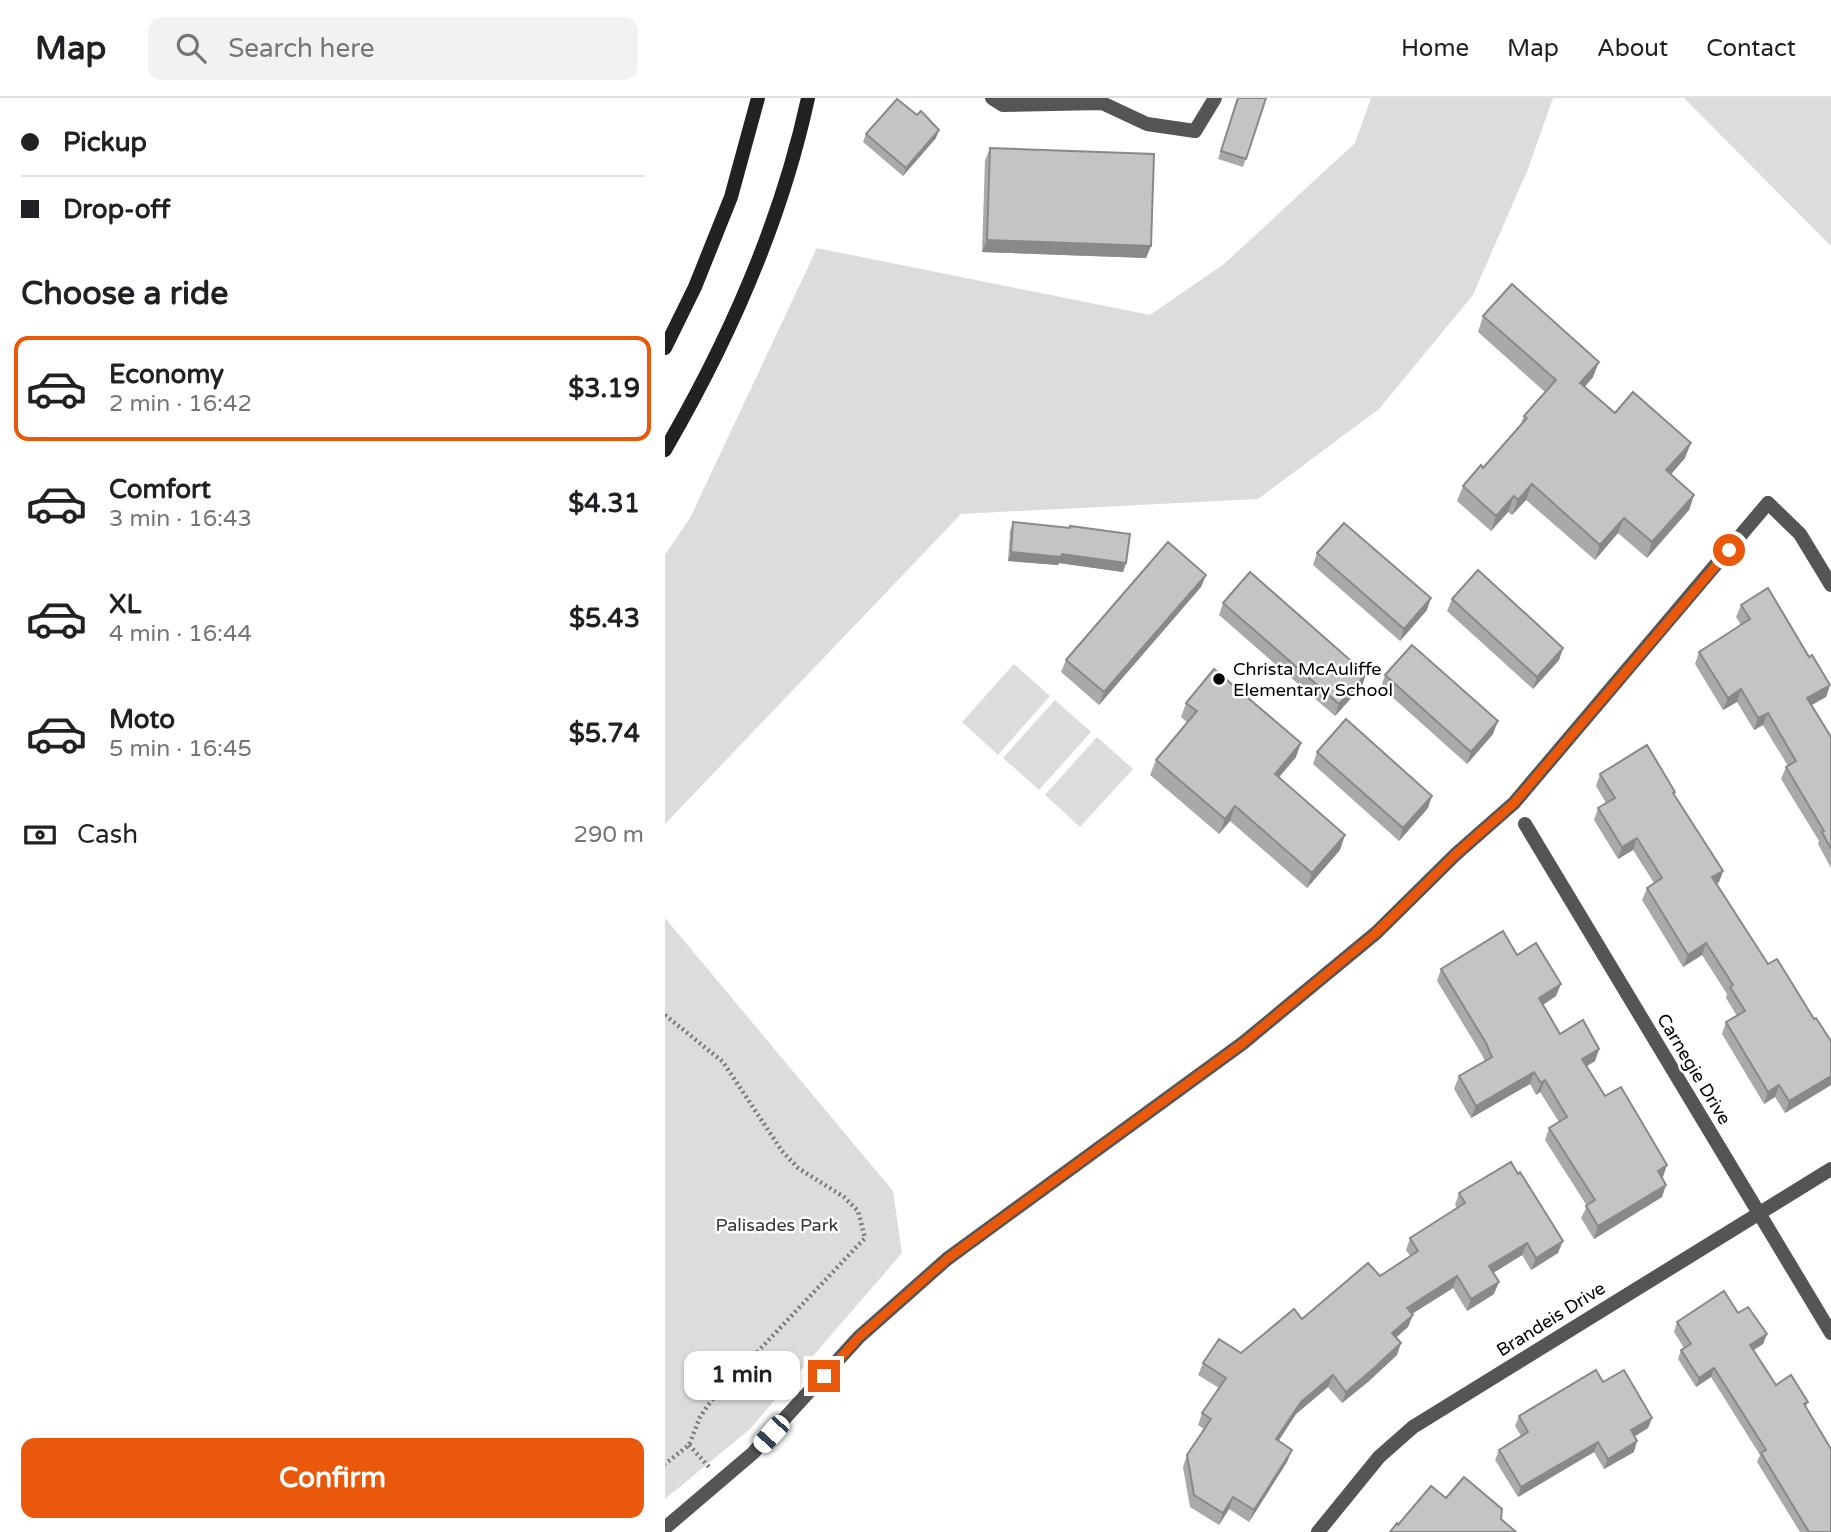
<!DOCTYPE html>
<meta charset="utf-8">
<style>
:root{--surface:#fff;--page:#f2f2f2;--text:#202124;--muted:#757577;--line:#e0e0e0;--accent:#ea580c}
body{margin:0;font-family:"Varela Round",sans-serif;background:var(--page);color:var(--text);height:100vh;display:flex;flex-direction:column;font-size:26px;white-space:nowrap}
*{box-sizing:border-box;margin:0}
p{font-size:23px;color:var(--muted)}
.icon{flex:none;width:38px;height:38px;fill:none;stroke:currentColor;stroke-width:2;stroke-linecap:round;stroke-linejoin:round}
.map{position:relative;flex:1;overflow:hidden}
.drawer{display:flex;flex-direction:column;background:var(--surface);width:665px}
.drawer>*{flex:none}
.top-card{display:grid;align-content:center;height:154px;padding:0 21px;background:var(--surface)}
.end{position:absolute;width:32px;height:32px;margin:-16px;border:9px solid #ea580c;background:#fff;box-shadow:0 0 0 4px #fff}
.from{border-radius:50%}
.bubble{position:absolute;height:49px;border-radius:14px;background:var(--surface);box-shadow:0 2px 5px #0004;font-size:23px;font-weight:700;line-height:49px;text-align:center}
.car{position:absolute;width:21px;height:42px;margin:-21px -10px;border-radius:9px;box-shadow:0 0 5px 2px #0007;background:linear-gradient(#fff 24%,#345 0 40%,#fff 0 76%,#345 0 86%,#fff 0)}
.top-card b{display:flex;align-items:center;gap:24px;height:66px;font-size:26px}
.top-card b+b{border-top:2px solid var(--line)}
.top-card i{width:18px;height:18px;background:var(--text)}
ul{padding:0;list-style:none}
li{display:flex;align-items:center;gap:21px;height:105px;margin:0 14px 10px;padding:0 7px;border:4px solid transparent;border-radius:14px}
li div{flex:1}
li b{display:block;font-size:26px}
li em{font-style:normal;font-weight:700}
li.selected{border-color:var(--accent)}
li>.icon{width:63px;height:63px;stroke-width:1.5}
h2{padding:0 21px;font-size:32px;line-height:84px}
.pay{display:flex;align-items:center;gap:18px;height:77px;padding:0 21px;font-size:26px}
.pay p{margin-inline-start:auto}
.button{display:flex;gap:14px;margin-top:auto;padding:14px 21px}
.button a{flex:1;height:80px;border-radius:14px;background:var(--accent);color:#fff;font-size:28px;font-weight:700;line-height:80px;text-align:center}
header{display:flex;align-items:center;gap:42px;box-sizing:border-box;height:98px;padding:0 35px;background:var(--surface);border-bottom:2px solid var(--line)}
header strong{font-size:33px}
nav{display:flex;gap:38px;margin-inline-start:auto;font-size:24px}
.search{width:490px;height:63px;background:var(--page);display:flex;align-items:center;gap:18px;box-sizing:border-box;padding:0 24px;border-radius:14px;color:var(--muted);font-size:26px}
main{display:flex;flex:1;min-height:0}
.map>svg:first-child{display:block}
.green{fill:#dcdcdc}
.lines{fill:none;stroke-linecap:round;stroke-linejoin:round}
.path{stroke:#777;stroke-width:4.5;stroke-dasharray:2 3.5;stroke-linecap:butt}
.lane{stroke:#555;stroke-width:14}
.street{stroke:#555;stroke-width:14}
.secondary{stroke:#222;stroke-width:14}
.wall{fill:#a9a9a9}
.shaded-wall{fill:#898989}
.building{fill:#c4c4c4;stroke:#898989;stroke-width:2}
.route{stroke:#ea580c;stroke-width:9}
.poi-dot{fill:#000;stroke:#fff;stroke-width:2.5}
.labels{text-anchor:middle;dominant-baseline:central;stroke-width:5;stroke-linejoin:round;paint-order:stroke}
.poi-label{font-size:18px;fill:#000;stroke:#fff;text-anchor:start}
.street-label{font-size:18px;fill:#000;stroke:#fff}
.park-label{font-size:18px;fill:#333;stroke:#fff}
</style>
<header>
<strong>Map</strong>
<div class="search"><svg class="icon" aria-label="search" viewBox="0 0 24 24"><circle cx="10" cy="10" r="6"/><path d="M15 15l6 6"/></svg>Search here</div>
<nav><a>Home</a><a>Map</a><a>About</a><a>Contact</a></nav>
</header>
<main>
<section class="drawer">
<div class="top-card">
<b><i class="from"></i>Pickup</b>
<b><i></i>Drop-off</b>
</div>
<h2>Choose a ride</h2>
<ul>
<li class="selected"><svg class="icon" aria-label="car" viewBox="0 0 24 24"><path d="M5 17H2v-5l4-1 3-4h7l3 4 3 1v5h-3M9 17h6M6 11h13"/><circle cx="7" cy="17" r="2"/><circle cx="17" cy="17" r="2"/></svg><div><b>Economy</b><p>2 min · 16:42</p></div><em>$3.19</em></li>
<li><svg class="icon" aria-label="car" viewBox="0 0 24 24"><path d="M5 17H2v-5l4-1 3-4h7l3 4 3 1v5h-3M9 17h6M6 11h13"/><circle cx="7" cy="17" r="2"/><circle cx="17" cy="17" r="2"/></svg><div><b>Comfort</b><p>3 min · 16:43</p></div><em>$4.31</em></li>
<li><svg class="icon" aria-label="car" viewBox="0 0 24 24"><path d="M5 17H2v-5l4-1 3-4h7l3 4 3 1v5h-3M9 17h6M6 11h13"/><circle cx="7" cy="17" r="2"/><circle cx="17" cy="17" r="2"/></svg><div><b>XL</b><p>4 min · 16:44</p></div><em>$5.43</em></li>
<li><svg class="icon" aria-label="car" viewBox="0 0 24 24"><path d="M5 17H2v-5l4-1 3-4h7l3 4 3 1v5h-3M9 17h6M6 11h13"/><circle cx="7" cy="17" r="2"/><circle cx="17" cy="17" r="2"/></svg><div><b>Moto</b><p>5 min · 16:45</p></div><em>$5.74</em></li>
</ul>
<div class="pay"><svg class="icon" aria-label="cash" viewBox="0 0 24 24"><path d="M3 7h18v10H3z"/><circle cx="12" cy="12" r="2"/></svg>Cash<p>290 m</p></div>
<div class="button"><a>Confirm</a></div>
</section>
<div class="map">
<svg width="1166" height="1434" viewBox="0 0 1166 1434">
<rect width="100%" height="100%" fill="#fff"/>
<g class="green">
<polygon points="706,0 888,0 863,71 808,197 714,311 593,401 296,416 0,726 0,457 25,420 152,150 485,217 559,166 690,45"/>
<polygon points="1019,0 1166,0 1166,148"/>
<polygon points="349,566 385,598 333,657 297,624"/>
<polygon points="390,602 426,634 374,692 338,660"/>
<polygon points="432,639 468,671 415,729 380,697"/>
<polygon points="0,820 228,1093 237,1155 85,1331 0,1401"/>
</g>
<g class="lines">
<g class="path">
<polyline points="0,917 58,964 117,1053 133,1070 179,1099 193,1113 200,1140 46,1303 35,1319 24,1347 0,1366"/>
<polyline points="24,1347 44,1369"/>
</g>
<polyline class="lane" points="0,1430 88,1355 194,1239 282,1161 578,945 711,835 791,756 849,705 1103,405"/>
<g class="street">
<polyline points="327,0 338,7 437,5 482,26 530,33 550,0"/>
<polyline points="1103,405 1135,436 1166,487"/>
<polyline points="860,726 1166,1235"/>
<polyline points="653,1434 714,1359 748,1329 1166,1071"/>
</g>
<g class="secondary">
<polyline points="0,250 30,189 66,99 93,0"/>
<path d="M 0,352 C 64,242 116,125 143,0"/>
</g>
</g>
<g class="wall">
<polygon points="572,0 601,0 578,69 553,61"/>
<polygon points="252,17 271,40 238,78 198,44 201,36"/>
<polygon points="325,50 486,148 481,160 317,154 320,62"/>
<polygon points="818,218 928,279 920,289 950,315 1020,360 1006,376 1029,397 1024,412 982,460 953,435 930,462 861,402 847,417 843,414 826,433 792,403 798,388 818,370 855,328 859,318 880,294 813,234"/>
<polygon points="348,424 461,465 458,474 394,465 393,467 343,463 345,433"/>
<polygon points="652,455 762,512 735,543 648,467"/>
<polygon points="541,477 536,489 434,607 396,574 401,562"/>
<polygon points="787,501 898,550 894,562 868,591 782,513"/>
<polygon points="558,505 697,588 670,618 554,517"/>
<polygon points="1076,507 1144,559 1165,587 1161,599 1146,607 1166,639 1166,770 1153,746 1154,743 1116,681 1121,669 1123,668 1098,627 1089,632 1072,604 1058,612 1030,566 1034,554 1076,527 1071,519"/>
<polygon points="720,577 828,636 802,666 716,589"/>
<polygon points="521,605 631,659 614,679 675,752 642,790 565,723 554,736 485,677 491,662 523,625 516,619"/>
<polygon points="652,654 763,710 734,743 648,666"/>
<polygon points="935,676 1009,696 1058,773 1054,784 1051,786 1103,866 1166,943 1166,987 1120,1015 1110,999 1099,1006 1057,936 1061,924 1072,918 1061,900 1062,896 1037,857 1018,869 977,802 982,790 989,785 968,752 953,761 929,722 933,710 941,705 931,688"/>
<polygon points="852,857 891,898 878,907 895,936 934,951 930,963 922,968 940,998 998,1079 997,1080 1001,1087 997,1099 929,1141 916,1120 922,1108 880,1042 884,1030 894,1024 875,994 871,997 865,986 806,1020 789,991 794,978 820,963 817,957 772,883 776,871"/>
<polygon points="794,1095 893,1155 866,1172 857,1157 828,1175 829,1196 802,1213 788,1190 747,1216 743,1229 731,1239 732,1257 704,1283 677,1305 663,1289 631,1316 613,1343 627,1352 622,1364 584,1424 564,1411 554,1427 525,1409 518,1369 522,1357 539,1331 533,1327 537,1315 554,1290 533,1277 538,1265 576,1255 715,1178 745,1158 741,1152 745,1140 792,1110 790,1107"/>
<polygon points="1073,1215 1102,1236 1098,1246 1089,1252 1111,1287 1143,1304 1141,1309 1166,1434 1135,1434 1092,1364 1095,1357 1046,1279 1031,1289 1013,1261 1016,1252 1019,1250 1009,1234 1012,1224"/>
<polygon points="938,1284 987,1320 983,1330 970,1338 969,1354 939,1371 929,1354 853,1399 830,1362 834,1352 856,1338 850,1328 854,1318"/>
</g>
<g class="shaded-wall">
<polygon points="274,32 271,40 238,78 241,70"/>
<polygon points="322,142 486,148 481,160 317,154"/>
<polygon points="934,264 928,279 909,300 915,285"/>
<polygon points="1026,345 1020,360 996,388 1001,372"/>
<polygon points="867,386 861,402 847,417 853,402"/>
<polygon points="1029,397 1024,412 982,460 987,444"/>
<polygon points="849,398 843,414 826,433 831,418"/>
<polygon points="959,420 953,435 930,462 935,447"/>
<polygon points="346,454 397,456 461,465 458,474 394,465 393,467 343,463"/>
<polygon points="541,477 536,489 434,607 439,594"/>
<polygon points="766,500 762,512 735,543 739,531"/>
<polygon points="898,550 894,562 868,591 872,579"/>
<polygon points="701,576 697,588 670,618 674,606"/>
<polygon points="1165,587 1161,599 1138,612 1142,600"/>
<polygon points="1076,591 1072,604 1058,612 1063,600"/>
<polygon points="1103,615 1098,627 1089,632 1093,620"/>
<polygon points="833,623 828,636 802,666 806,654"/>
<polygon points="636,645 631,659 605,690 610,676"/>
<polygon points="767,698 763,710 734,743 738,730"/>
<polygon points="570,708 565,723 554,736 560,721"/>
<polygon points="680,737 675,752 642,790 647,775"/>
<polygon points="972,740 968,752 953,761 957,749"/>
<polygon points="1058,773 1054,784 1043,791 1047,779"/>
<polygon points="1041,845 1037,857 1018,869 1023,857"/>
<polygon points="896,886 891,898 870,912 874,900"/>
<polygon points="934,951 930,963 913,973 917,961"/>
<polygon points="869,974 865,986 806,1020 811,1008"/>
<polygon points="1166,978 1166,987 1120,1015 1124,1003"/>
<polygon points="880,982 875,994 871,997 876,985"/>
<polygon points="1114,987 1110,999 1099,1006 1103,994"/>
<polygon points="1002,1067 998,1079 988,1085 993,1073"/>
<polygon points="1001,1087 997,1099 929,1141 933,1128"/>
<polygon points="898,1143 893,1155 866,1172 871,1160"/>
<polygon points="862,1145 857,1157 820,1180 824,1168"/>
<polygon points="792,1178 788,1190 737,1222 742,1210"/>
<polygon points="834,1184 829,1196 802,1213 806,1201"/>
<polygon points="748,1217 743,1229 723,1247 727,1235"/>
<polygon points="1102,1236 1098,1246 1082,1256 1085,1247"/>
<polygon points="736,1245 732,1257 704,1283 677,1305 681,1294"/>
<polygon points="1049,1270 1046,1279 1031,1289 1034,1280"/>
<polygon points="668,1277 663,1289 631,1316 607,1353 611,1341 636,1304"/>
<polygon points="987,1320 983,1330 962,1343 966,1332"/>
<polygon points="972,1343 969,1354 939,1371 943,1361"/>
<polygon points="933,1344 929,1354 853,1399 856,1389"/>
<polygon points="627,1352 622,1364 584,1424 589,1412"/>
<polygon points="568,1399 564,1411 554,1427 558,1415"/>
</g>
<g class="building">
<polygon points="573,0 601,0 581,61 556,53"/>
<polygon points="232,1 252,17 256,13 274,32 241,70 201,36"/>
<polygon points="325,50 489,56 486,148 322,142"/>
<polygon points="847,186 934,264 915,285 950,315 968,294 1026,345 1001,372 1029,397 987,444 959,420 935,447 867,386 853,402 849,398 831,418 798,388 816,367 818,370 862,320 859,318 891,282 818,218"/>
<polygon points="348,424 405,430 405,428 465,436 461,465 397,456 396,459 346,454"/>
<polygon points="679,425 766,500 739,531 652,455"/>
<polygon points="503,444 541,477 439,594 401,562"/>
<polygon points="813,472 898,550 872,579 787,501"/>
<polygon points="585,474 701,576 674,606 558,505"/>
<polygon points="1103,490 1144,559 1147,557 1165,587 1142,600 1166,639 1166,751 1157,734 1159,733 1121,669 1131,663 1103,615 1093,620 1076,591 1063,600 1034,554 1085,521 1076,507"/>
<polygon points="747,547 833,623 806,654 720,577"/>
<polygon points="549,571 636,645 610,676 680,737 647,775 570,708 560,721 491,662 532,613 521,605"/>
<polygon points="681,621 767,698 738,730 652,654"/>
<polygon points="982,647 1010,694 1008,695 1058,773 1047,779 1103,866 1112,861 1149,921 1151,920 1166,943 1166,978 1124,1003 1114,987 1103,994 1061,924 1080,913 1065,889 1068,887 1041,845 1023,857 982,790 997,780 972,740 957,749 933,710 950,700 935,676"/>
<polygon points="838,833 852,857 871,845 896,886 874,900 895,936 918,922 934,951 917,961 940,998 956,989 1002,1067 993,1073 1001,1087 933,1128 921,1108 930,1102 884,1030 902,1019 880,982 876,985 869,974 811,1008 794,978 827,959 821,945 776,871"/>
<polygon points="846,1064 853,1076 855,1074 898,1143 871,1160 862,1145 824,1168 834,1184 806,1201 792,1178 742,1210 748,1217 727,1235 736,1245 708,1271 681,1294 668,1277 636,1304 611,1341 627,1352 589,1412 568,1399 558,1415 529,1397 522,1357 546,1321 537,1315 561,1280 538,1265 554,1241 576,1255 629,1211 637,1221 703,1165 715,1178 753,1153 745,1140 800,1105 794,1095"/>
<polygon points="1059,1193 1073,1215 1083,1209 1102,1236 1085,1247 1111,1287 1126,1277 1143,1304 1139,1306 1166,1351 1166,1434 1144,1434 1096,1355 1101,1352 1049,1270 1034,1280 1016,1252 1026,1246 1012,1224"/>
<polygon points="931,1272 938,1284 959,1272 987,1320 966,1332 972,1343 943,1361 933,1344 856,1389 834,1352 863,1334 854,1318"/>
<polygon points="799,1379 837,1411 836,1421 851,1434 725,1434 732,1425 733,1427 766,1388 781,1400"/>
</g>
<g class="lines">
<polyline class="route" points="159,1278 194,1239 282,1161 578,945 711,835 791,756 849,705 1064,452"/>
</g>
<circle class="poi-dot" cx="554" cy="581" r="7"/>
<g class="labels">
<g class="poi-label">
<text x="568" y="571">Christa McAuliffe<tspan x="568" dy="21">Elementary School</tspan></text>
</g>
<g class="street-label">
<text transform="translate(1029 971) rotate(59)">Carnegie Drive</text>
<text transform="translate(886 1221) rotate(-32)">Brandeis Drive</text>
</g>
<g class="park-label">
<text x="112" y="1127">Palisades Park</text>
</g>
</g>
</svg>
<i class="end from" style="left:1064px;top:452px"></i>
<i class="end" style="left:159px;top:1278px"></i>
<div class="bubble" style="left:19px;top:1253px;width:116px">1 min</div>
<i class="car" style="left:106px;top:1336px;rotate:222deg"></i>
</div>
</main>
